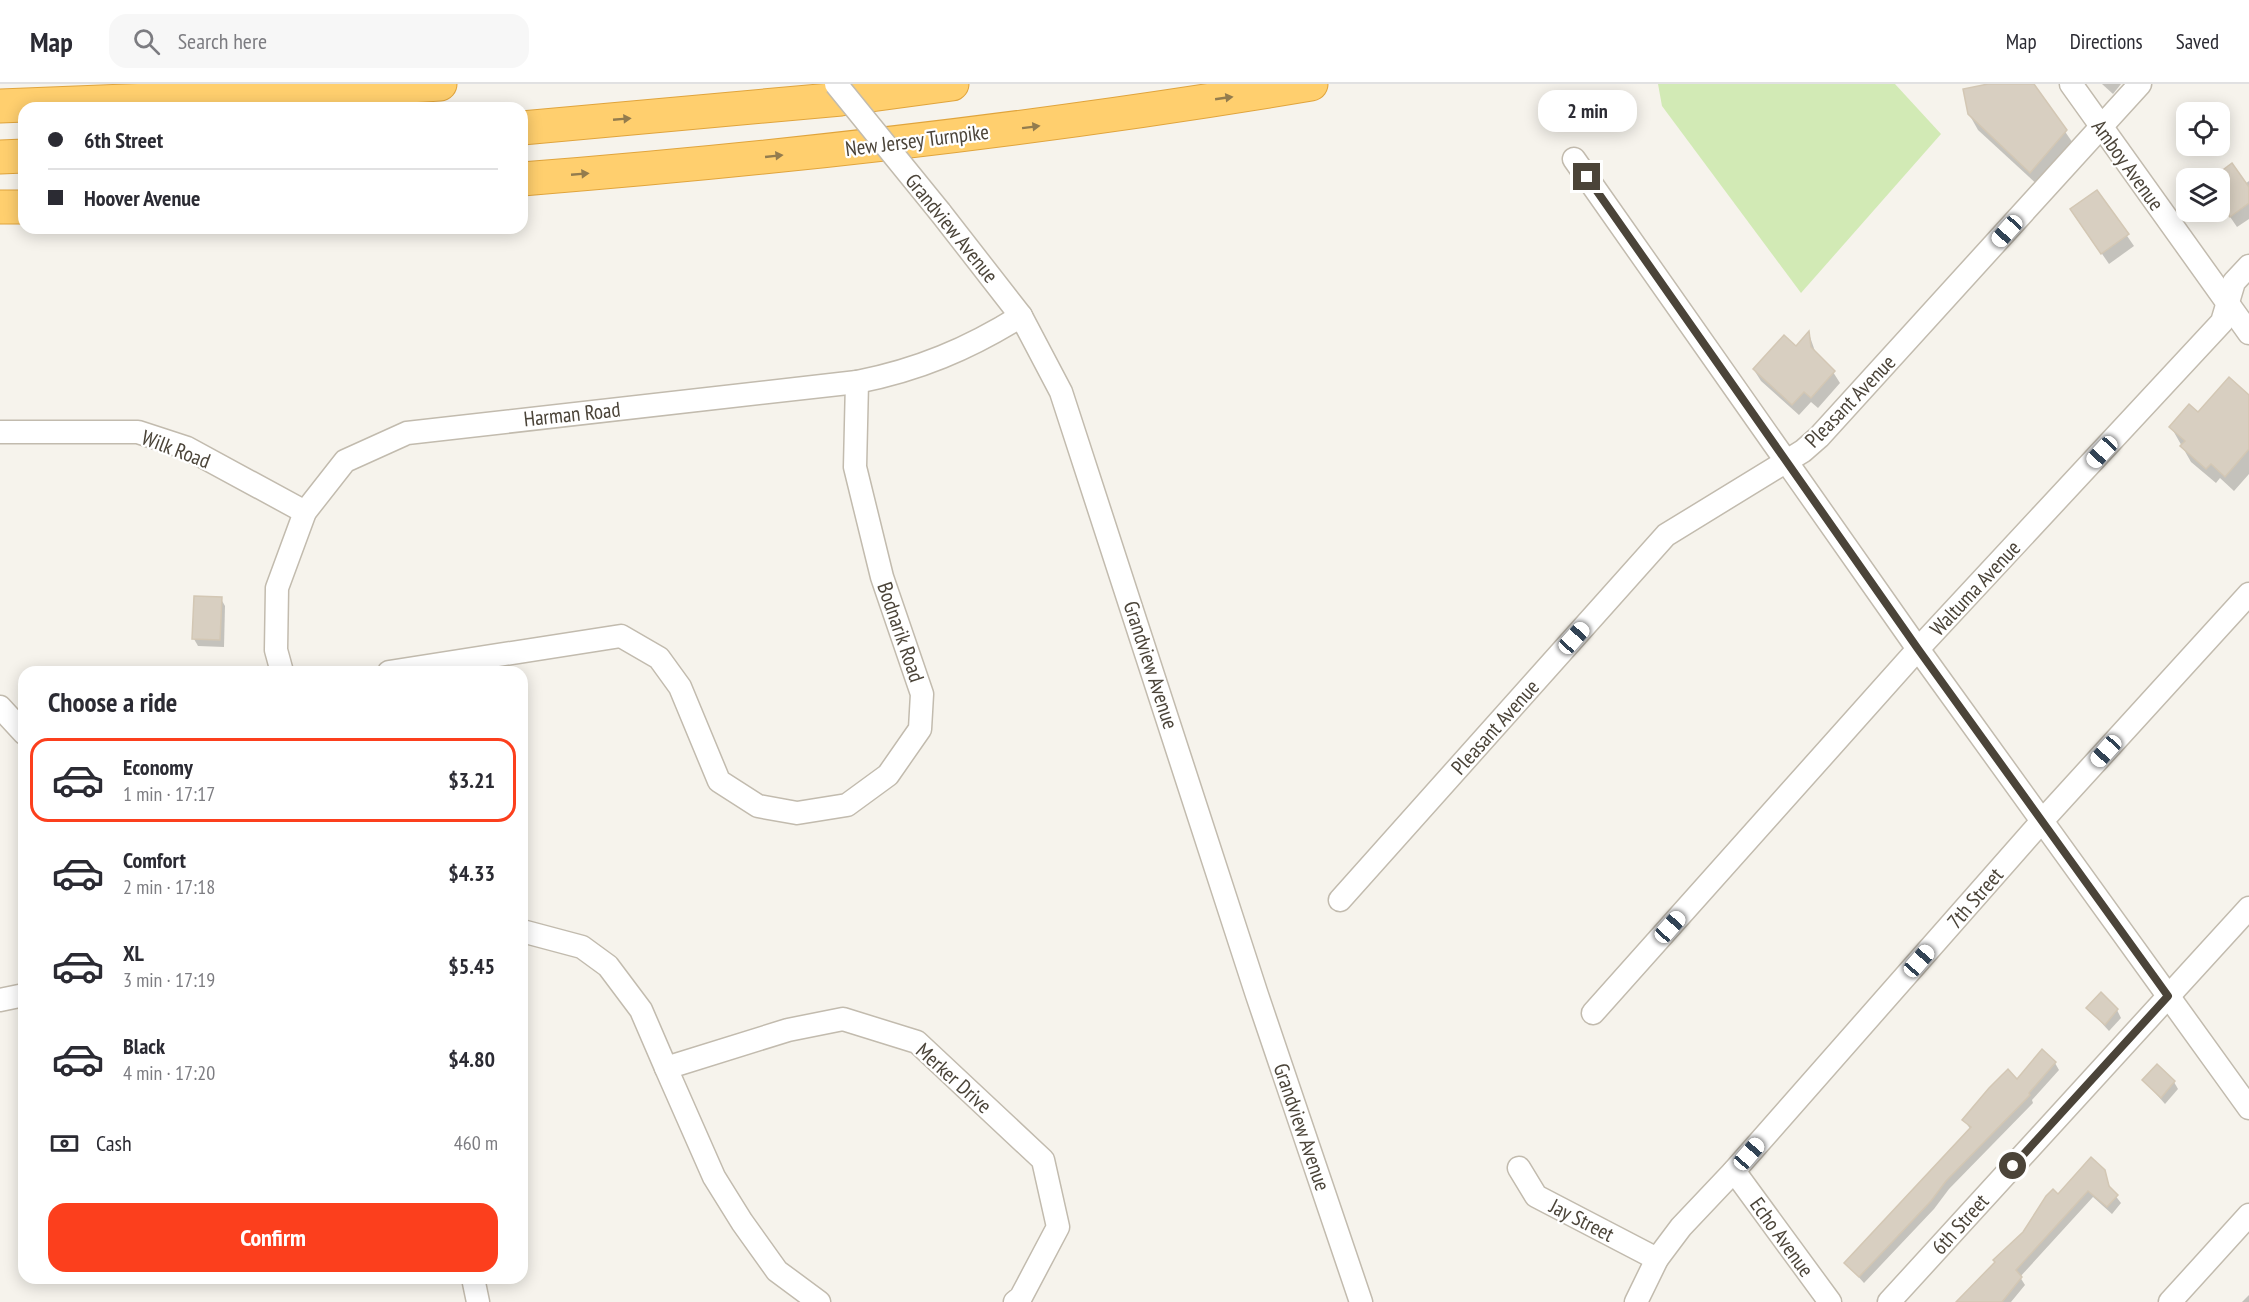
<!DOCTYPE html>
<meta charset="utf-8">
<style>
:root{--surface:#fff;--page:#f7f7f7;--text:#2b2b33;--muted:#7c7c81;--line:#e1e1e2;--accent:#fc3f1d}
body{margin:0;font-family:"PT Sans Narrow",sans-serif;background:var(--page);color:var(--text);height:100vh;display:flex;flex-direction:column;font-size:22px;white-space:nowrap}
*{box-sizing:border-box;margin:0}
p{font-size:20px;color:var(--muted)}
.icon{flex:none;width:33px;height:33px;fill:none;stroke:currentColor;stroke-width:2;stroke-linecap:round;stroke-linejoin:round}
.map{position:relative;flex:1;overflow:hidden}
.panel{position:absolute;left:18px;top:582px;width:510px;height:618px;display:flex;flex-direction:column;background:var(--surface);border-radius:18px;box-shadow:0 3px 15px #0003}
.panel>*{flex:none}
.banner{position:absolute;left:18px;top:18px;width:510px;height:132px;border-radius:18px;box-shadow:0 3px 15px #0003;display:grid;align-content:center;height:132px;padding:0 30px;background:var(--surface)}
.fabs{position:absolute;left:2176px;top:18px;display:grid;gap:12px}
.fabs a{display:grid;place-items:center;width:54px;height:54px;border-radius:12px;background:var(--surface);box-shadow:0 3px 15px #0003;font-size:30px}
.end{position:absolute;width:27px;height:27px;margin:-14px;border:8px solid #4b4439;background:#fff;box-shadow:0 0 0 3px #fff}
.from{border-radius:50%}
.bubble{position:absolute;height:42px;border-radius:18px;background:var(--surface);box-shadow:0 3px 15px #0003;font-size:20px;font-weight:700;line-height:42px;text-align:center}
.car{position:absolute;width:18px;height:36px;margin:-18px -9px;border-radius:8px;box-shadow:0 0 4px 2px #0007;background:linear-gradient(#fff 24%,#345 0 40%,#fff 0 76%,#345 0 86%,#fff 0)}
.banner b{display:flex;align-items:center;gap:21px;height:57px;font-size:22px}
.banner b+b{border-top:2px solid var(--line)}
.banner i{width:15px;height:15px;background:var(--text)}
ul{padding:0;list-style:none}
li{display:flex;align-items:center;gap:18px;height:84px;margin:0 12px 9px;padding:0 18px;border:3px solid transparent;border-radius:18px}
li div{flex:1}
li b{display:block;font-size:22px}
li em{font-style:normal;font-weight:700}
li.selected{border-color:var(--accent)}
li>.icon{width:54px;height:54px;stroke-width:1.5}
h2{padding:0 30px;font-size:27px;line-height:72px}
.pay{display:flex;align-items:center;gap:15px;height:66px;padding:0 30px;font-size:22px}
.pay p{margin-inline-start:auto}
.cta{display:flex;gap:12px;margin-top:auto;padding:12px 30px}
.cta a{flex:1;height:69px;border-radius:18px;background:var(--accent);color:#fff;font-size:24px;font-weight:700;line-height:69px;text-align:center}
header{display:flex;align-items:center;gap:36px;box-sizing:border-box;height:84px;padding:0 30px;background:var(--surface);border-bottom:2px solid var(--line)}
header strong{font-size:28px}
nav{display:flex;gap:33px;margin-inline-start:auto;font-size:21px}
.search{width:420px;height:54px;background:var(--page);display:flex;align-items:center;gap:15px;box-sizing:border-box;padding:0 21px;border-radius:18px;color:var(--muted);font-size:22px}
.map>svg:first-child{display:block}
.green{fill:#d2eab5}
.shadow{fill:#0003}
.building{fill:#d8cfc1;stroke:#d3c7b4;stroke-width:1.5}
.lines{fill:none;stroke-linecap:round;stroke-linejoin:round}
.minor-casing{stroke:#c2bbae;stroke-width:25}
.highway-casing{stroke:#e0a43c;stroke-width:35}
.minor{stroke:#fff;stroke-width:22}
.highway{stroke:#ffcf6e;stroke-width:33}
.minor-bridge-casing{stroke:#c2bbae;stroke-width:25;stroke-linecap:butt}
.minor-bridge{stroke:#fff;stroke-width:22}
.oneway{fill:#937c4e}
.route{stroke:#4b4439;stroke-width:8}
.labels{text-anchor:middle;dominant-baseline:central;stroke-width:4.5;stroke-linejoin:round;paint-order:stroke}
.street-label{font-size:21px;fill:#4b4439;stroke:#fff}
</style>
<header>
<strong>Map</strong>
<div class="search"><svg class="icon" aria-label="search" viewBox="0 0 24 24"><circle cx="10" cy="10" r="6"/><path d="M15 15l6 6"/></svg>Search here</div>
<nav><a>Map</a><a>Directions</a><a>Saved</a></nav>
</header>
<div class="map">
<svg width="2249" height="1218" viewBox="0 0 2249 1218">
<rect width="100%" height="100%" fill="#f6f3ec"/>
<polygon class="green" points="1658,0 1895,0 1941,50 1801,209 1662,22"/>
<g class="shadow">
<polygon points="1995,0 2032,0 2075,62 2040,103 1978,46 1969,30"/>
<polygon points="2102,0 2121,0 2113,10"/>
<polygon points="2232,81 2245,100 2249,97 2249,135 2237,143 2220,118 2220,94 2213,94"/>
<polygon points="2097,108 2134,162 2109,180 2072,126"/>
<polygon points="1809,250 1816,270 1833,288 1840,299 1818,324 1811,318 1799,331 1761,297 1754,286 1796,264"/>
<polygon points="2249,313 2249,390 2234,407 2220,394 2216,399 2191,378 2171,343"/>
<polygon points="221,515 225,522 224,563 198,562 194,555"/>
<polygon points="2088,924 2117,926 2121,934 2109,947"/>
<polygon points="2055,979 2059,986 2032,1016 2033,1019 1949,1105 1934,1125 1864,1199 1846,1179 1971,1046 1964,1036 2017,997"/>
<polygon points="2144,996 2174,998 2178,1005 2165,1020"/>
<polygon points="2104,1087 2111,1106 2121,1119 2112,1130 2093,1113 2020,1193 2025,1201 2011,1218 1958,1218 2058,1112"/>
<polygon points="2249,1211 2249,1218 2242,1218"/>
</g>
<g class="building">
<polygon points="1988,0 2034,0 2067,46 2030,89 1968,30 1963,5"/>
<polygon points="2232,79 2249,103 2249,119 2230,133 2220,119 2220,88"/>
<polygon points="2097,106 2129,150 2101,170 2070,125"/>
<polygon points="1809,247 1811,263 1835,287 1811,314 1804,308 1792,321 1753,285 1784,251 1796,262"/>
<polygon points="2229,293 2249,311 2249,365 2225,393 2211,380 2206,385 2180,362 2185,357 2169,343 2189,320 2198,328"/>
<polygon points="194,512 222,513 220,556 192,555"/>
<polygon points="2101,908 2118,925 2105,941 2086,924"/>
<polygon points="2042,965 2056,978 2029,1009 2030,1011 1946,1097 1931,1117 1859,1193 1844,1179 1971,1043 1962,1036 1989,1004 2008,985 2017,995"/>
<polygon points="2157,980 2175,997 2161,1014 2142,996"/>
<polygon points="2091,1073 2105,1086 2109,1102 2118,1111 2107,1123 2088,1107 2016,1186 2022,1193 2002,1218 1956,1218 1995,1178 1993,1176 2023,1148 2046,1112 2053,1105 2058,1110"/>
</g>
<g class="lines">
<g class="minor-casing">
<g id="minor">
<polyline points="2071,0 2249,249"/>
<polyline points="1574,75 1918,565 2249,1024"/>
<polyline points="940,128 1021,232 1061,308 1257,911 1361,1218"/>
<polyline points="0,348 138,348 187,364 305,428"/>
<path d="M 282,588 L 276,566 L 277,504 L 305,428 L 345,377 L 407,349 L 857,298 C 918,286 968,265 1021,232"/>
<polyline points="389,588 621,552 659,574 680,603 719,697 758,722 797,729 847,721 888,691 920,645 922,610 882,493 855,383 857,298"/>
<polyline points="0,623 24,649"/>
<polyline points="1340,816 1666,451 1803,367 1819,353 2140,0"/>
<polyline points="522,847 582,863 608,882 641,926 666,984"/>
<polyline points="0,916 24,911"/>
<polyline points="1593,929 1918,565 2222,238 2234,198 2249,182"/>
<polyline points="1519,1084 1536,1112 1657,1175"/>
<polyline points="1734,1087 1830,1218"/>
<polyline points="473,1194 478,1218"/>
<polyline points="819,1218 777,1187 742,1138 714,1093 666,984 788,946 843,935 917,958 1043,1076 1058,1143 1021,1213 1015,1218"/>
<polyline points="1636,1218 1657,1175 1681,1143 1734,1087 2042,737 2249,510"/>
<polyline points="1889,1218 2249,824"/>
<polyline points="2170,1218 2249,1131"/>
</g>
</g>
<g class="highway-casing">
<g id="highway">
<polyline points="0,22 251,12 440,0"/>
<polyline points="522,44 841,15 952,0"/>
<polyline points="0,73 24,72"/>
<path d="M 522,95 C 786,74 1049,44 1311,0"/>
<polyline points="0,123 24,123"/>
</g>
</g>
<use href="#minor" class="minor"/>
<use href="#highway" class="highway"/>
<g class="minor-bridge-casing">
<polyline id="minor-bridge" points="836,0 940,128"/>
</g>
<use href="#minor-bridge" class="minor-bridge"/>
</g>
<defs><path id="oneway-solid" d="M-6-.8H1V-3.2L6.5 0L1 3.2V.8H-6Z" transform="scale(1.5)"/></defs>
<g class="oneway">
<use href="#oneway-solid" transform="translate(1224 14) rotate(-8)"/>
<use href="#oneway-solid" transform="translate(622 35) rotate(-5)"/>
<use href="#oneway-solid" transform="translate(1031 43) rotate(-7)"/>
<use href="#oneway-solid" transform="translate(774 72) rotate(-6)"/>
<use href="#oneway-solid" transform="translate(580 90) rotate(-5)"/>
</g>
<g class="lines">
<polyline class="route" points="1587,93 1918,565 2168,912 2013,1082"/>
</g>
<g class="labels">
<g class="street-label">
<text transform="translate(917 56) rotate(-7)">New Jersey Turnpike</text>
<text transform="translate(2128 81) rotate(54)">Amboy Avenue</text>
<text transform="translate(952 144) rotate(51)">Grandview Avenue</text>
<text transform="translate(1850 317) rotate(-46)">Pleasant Avenue</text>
<text transform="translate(572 330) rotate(-6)">Harman Road</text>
<text transform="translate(176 365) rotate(21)">Wilk Road</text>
<text transform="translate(1975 504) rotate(-47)">Waltuma Avenue</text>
<text transform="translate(901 548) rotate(71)">Bodnarik Road</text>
<text transform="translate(1151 581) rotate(72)">Grandview Avenue</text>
<text transform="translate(1495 643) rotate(-48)">Pleasant Avenue</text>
<text transform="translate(1975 814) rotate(-49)">7th Street</text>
<text transform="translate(954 994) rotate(42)">Merker Drive</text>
<text transform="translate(1302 1043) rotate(71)">Grandview Avenue</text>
<text transform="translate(1582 1136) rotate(27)">Jay Street</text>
<text transform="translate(1960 1140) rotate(-48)">6th Street</text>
<text transform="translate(1782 1153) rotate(54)">Echo Avenue</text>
</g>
</g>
</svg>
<div class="fabs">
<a><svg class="icon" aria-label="locate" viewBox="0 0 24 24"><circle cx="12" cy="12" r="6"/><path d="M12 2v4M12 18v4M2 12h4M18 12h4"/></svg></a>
<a><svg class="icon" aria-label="layers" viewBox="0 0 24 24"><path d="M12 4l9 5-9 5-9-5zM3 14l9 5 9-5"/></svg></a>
</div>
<i class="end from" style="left:2013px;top:1082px"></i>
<i class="end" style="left:1587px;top:93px"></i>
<div class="bubble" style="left:1538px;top:6px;width:99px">2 min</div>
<i class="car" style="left:2007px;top:147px;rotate:222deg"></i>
<i class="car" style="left:2102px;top:368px;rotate:223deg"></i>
<i class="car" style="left:1574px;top:554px;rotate:42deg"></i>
<i class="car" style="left:2106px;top:667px;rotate:222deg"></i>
<i class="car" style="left:1670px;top:843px;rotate:42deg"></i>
<i class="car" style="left:1919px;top:877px;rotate:41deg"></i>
<i class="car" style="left:1749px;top:1070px;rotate:41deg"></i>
<div class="banner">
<b><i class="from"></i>6th Street</b>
<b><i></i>Hoover Avenue</b>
</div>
<section class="panel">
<h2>Choose a ride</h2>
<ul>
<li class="selected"><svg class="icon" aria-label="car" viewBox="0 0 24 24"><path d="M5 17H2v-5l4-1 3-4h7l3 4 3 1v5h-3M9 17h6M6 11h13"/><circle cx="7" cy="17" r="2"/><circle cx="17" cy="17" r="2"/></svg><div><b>Economy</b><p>1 min · 17:17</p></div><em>$3.21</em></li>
<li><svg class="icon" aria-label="car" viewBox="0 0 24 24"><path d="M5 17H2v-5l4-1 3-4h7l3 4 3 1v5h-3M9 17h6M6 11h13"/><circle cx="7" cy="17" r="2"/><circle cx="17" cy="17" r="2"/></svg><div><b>Comfort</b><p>2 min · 17:18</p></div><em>$4.33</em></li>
<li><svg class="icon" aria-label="car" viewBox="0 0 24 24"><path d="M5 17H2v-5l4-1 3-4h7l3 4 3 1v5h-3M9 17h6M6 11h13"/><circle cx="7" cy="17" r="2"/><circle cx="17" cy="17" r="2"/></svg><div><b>XL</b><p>3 min · 17:19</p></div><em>$5.45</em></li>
<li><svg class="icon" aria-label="car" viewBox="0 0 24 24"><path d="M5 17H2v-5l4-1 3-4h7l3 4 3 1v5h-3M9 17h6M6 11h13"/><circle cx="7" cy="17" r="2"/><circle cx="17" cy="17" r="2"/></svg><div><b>Black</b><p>4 min · 17:20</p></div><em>$4.80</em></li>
</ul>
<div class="pay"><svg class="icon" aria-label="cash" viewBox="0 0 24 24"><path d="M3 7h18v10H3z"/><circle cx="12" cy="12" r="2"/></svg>Cash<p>460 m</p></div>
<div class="cta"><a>Confirm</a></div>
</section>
</div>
